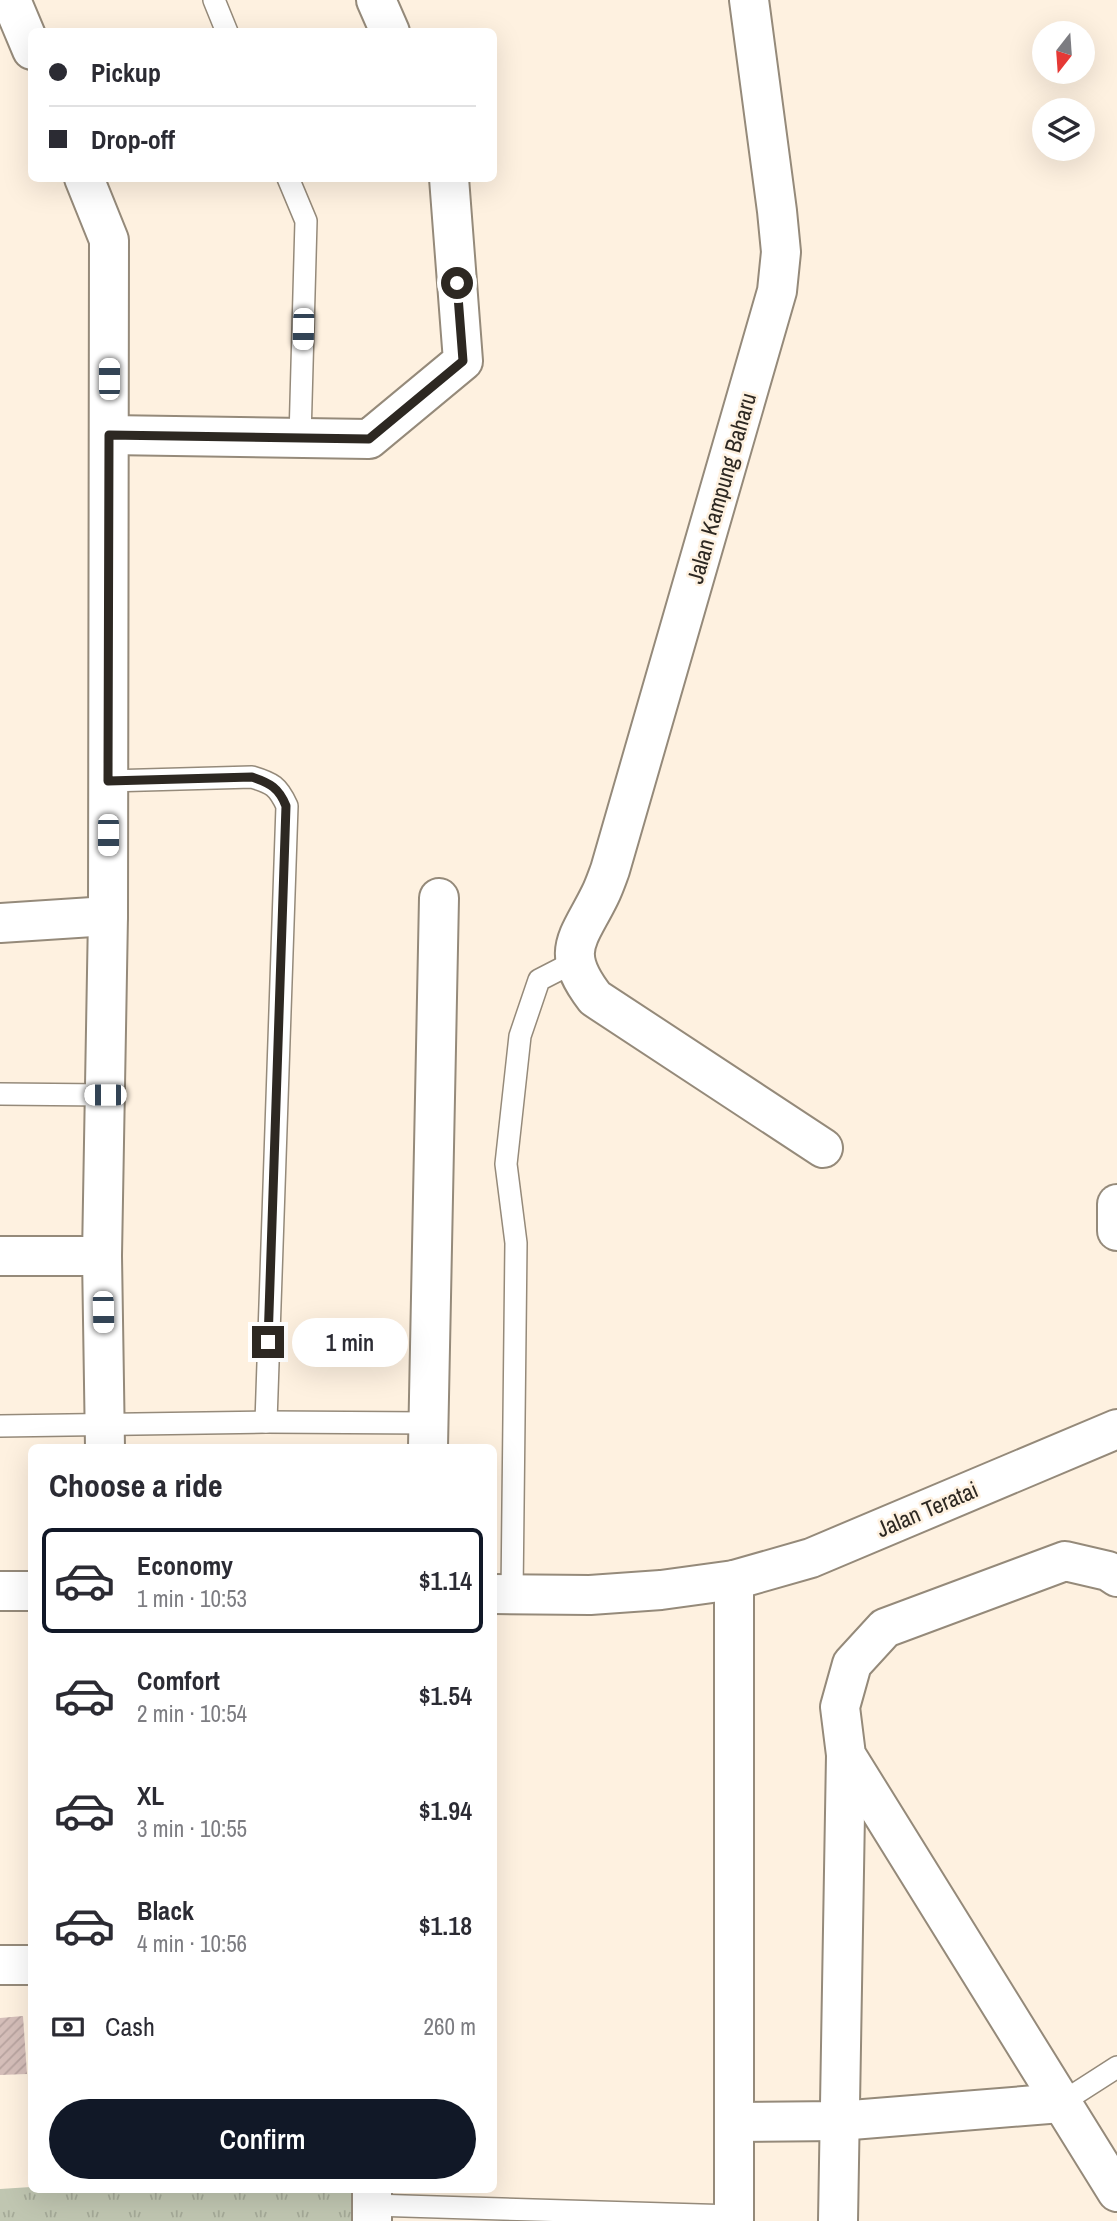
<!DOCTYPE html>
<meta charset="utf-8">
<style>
:root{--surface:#fff;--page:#f7f7f7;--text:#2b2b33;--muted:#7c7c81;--line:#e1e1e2;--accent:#111827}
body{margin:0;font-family:"Archivo Narrow",sans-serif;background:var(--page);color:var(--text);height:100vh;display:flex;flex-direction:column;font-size:26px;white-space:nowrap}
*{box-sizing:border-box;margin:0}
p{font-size:23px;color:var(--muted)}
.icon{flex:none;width:38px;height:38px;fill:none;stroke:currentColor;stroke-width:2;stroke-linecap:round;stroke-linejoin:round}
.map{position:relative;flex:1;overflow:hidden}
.details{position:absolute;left:28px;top:1444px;width:469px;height:749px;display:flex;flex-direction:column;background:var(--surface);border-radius:10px;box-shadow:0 7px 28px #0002}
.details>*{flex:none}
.hud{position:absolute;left:28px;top:28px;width:469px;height:154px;border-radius:10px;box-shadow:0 7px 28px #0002;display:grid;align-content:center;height:154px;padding:0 21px;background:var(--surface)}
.needle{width:46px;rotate:197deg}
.fabs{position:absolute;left:1032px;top:21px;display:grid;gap:14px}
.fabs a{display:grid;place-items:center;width:63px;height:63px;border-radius:50%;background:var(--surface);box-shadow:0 7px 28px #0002;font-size:35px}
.end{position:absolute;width:32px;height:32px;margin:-16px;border:9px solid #2d2822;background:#fff;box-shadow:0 0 0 4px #fff}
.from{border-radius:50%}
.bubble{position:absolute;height:49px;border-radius:24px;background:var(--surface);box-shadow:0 7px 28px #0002;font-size:23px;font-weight:600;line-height:49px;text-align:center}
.car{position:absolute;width:21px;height:42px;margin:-21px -10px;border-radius:9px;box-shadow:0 0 5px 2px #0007;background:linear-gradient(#fff 24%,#345 0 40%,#fff 0 76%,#345 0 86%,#fff 0)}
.hud b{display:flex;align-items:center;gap:24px;height:66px;font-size:26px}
.hud b+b{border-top:2px solid var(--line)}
.hud i{width:18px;height:18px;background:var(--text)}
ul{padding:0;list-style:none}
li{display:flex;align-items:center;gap:21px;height:105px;margin:0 14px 10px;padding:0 7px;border:4px solid transparent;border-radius:10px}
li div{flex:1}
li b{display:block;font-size:26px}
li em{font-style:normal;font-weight:600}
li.on{border-color:var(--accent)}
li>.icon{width:63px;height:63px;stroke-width:1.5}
h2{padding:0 21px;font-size:32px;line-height:84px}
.pay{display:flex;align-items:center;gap:18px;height:77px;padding:0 21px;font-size:26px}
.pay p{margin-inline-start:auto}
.primary-button{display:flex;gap:14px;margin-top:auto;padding:14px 21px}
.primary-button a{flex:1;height:80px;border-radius:42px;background:var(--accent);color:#fff;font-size:28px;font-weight:600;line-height:80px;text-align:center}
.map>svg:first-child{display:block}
.grass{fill:url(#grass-tufts)}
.building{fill:url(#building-hatch)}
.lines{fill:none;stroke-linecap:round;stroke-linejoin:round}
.service-casing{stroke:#958a7a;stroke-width:24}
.minor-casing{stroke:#958a7a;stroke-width:42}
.primary-casing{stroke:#958a7a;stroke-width:42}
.service{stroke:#fff;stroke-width:21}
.minor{stroke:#fff;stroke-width:38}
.primary{stroke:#fff;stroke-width:38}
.route{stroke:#2d2822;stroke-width:9}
.labels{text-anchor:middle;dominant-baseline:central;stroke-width:5;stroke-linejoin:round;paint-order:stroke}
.street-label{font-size:23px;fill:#2d2822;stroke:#fef1e0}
</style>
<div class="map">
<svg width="1117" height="2221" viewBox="0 0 1117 2221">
<defs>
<pattern id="grass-tufts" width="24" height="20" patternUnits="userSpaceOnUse" patternTransform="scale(1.75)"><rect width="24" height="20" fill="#c0c6b1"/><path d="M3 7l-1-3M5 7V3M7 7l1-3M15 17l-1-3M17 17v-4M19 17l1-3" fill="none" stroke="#a5aa98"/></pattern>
<pattern id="building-hatch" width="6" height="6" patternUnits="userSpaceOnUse" patternTransform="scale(1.75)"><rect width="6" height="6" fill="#d5beb9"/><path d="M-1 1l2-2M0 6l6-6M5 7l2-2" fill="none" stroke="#b7a39f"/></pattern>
</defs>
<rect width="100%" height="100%" fill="#fef1e0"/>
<polygon class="grass" points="31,2187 32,2189 352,2189 352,2221 0,2221 0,2189"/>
<polygon class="building" points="23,2016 27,2074 0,2075 0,2018"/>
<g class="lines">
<g class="service-casing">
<g id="service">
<polyline points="214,0 227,32"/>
<polyline points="288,178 306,221 300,438"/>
<path d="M 108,781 L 252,777 C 272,783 278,786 287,806 L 266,1422"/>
<polyline points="0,1094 105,1095"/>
<polyline points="0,1426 266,1422 428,1423"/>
<polyline points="512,1594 516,1243 506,1164 520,1036 539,980 574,962"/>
<polyline points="1061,2103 1117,2067"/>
<polyline points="372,2205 734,2216"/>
</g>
</g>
<g class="minor-casing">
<g id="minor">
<polyline points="11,0 32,50"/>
<polyline points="376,0 390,32"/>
<path d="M 749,0 L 777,211 L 781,252 L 777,291 L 610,870 C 607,878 604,887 600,895 C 578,940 559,951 595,998 L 823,1148"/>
<polyline points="84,178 109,240 108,916 102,1256 105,1447"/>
<polyline points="109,435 369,439 463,361 449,178"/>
<polyline points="0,923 108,916"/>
<polyline points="0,1256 102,1256"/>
<polyline points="428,1447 439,898"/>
<polyline points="1117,1577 1108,1571 1065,1561 885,1628 852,1664 840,1707 846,1755 1117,2192"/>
<polyline points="0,1591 32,1591"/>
<polyline points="494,1594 590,1595 661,1590 734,1580 811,1558 1117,1429"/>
<polyline points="0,1965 32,1965"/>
<polyline points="734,2122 839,2121 1061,2103"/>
<polyline points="372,2189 372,2221"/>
<polyline points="734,2221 734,1580"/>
<polyline points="838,2221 846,1755"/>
</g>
</g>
<g class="primary-casing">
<polyline id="primary" points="1117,1204 1117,1231"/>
</g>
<use href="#service" class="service"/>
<use href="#minor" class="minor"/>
<use href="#primary" class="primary"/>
</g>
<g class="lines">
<path class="route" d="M 268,1342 L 286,806 C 279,788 270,783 252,777 L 108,781 L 109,435 L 369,439 L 463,361 L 457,283"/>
</g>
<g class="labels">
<g class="street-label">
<text transform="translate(721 488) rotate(-74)">Jalan Kampung Baharu</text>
<text transform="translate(927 1509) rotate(-23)">Jalan Teratai</text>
</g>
</g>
</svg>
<div class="fabs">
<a><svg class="needle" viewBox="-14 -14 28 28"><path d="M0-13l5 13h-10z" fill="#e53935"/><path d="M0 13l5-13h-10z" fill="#7c7c81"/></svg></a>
<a><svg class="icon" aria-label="layers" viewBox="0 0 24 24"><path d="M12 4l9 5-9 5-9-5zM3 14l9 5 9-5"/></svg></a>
</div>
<i class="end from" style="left:457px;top:283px"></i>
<i class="end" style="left:268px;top:1342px"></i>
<div class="bubble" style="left:292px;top:1318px;width:116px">1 min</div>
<i class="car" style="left:303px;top:329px;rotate:181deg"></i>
<i class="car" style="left:109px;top:379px;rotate:0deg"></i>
<i class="car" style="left:108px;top:835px;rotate:180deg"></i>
<i class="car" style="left:105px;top:1095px;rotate:270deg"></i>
<i class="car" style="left:103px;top:1312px;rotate:179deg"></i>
<div class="hud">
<b><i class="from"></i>Pickup</b>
<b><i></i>Drop-off</b>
</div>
<section class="details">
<h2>Choose a ride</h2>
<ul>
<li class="on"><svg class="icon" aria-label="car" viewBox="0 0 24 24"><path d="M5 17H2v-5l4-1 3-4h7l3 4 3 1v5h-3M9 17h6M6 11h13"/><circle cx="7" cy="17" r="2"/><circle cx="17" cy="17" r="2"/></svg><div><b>Economy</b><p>1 min · 10:53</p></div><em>$1.14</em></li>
<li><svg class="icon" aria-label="car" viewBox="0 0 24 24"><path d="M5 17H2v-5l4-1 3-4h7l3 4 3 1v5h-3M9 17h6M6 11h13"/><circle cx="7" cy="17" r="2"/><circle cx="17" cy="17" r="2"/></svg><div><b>Comfort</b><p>2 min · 10:54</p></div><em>$1.54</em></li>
<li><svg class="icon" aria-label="car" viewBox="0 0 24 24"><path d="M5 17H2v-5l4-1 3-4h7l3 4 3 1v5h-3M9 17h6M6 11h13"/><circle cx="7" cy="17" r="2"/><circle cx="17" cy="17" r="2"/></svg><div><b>XL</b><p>3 min · 10:55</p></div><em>$1.94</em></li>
<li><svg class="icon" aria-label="car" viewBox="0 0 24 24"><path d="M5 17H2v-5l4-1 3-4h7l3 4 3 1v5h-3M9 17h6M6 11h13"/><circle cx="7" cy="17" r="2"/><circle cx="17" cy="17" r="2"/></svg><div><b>Black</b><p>4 min · 10:56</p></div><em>$1.18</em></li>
</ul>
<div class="pay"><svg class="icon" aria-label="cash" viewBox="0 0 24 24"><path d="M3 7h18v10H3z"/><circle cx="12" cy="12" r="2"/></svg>Cash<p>260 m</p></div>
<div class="primary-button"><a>Confirm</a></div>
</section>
</div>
